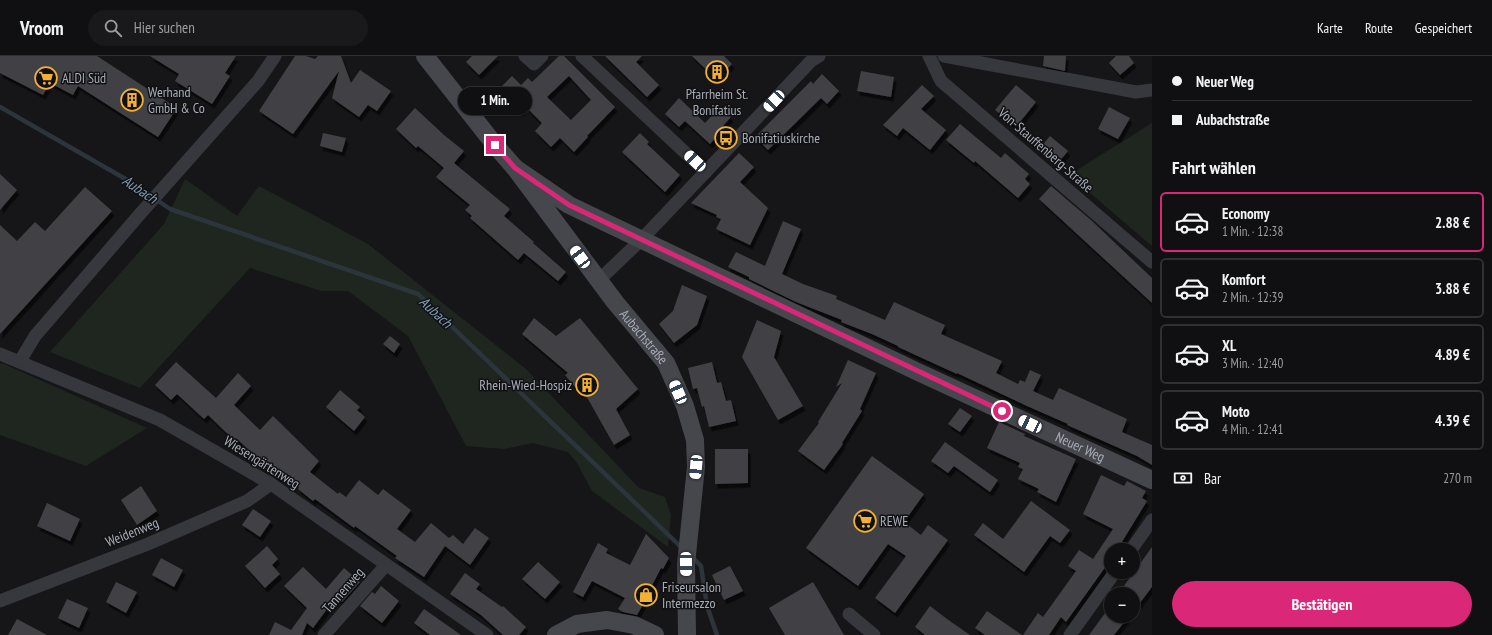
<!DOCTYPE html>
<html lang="de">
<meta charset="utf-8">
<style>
:root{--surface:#101012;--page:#19191b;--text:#f1f3f6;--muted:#9c9d9f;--line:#303032;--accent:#db2777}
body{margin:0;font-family:"PT Sans Narrow",sans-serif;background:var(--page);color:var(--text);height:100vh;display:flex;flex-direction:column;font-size:15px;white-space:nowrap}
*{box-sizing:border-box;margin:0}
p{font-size:13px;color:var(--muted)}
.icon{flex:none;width:22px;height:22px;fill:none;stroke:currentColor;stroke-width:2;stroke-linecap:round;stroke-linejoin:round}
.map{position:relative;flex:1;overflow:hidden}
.details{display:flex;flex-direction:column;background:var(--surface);width:340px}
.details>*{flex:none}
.banner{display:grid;align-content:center;height:88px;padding:0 20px;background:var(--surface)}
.controls{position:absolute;left:1104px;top:487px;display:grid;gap:8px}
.controls a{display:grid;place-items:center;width:36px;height:36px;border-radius:50%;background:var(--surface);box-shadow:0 1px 3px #0004,0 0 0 1px var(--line);font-size:20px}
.end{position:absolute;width:18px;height:18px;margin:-9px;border:5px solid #db2777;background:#fff;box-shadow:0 0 0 2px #fff}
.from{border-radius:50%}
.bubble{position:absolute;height:28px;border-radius:14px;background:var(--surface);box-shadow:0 1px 3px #0004,0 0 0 1px var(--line);font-size:13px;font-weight:700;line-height:28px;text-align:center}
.car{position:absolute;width:12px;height:24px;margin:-12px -6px;border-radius:5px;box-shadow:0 0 3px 1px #0007;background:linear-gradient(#fff 24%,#345 0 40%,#fff 0 76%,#345 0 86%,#fff 0)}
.banner b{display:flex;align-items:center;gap:14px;height:38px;font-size:15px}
.banner b+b{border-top:1px solid var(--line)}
.banner i{width:10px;height:10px;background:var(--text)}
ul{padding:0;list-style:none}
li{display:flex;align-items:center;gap:12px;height:60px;margin:0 8px 6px;padding:0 12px;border:2px solid var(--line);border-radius:6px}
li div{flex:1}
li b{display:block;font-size:15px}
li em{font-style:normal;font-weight:700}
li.current{border-color:var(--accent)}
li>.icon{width:36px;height:36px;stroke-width:1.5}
h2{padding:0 20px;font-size:18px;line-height:48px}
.pay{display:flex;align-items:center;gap:10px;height:44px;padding:0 20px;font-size:15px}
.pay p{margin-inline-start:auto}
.primary-button{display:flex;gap:8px;margin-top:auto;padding:8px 20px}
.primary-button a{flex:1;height:46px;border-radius:24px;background:var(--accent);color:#fff;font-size:16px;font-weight:700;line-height:46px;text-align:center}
header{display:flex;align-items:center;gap:24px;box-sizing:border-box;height:56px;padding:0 20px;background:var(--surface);border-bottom:1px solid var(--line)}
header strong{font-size:19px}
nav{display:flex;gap:22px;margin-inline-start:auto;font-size:14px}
.search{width:280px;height:36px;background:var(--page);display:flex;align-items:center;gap:10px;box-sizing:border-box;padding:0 14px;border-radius:22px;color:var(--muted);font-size:15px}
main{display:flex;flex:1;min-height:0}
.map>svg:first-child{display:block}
.green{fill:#1e261f}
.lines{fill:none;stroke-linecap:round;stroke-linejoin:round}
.stream{stroke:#2c353c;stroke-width:4.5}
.building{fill:#404145;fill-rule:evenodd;filter:url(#shadow)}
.street{stroke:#37383d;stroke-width:13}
.secondary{stroke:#45474d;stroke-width:18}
.route{stroke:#db2777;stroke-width:5}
.labels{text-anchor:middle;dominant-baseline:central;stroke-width:3;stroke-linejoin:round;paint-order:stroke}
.poi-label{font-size:14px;fill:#a8adb8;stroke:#111113;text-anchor:start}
.street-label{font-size:14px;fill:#a8adb8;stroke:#111113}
.water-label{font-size:15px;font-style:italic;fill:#7f9bb3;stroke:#111113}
</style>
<header>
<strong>Vroom</strong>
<div class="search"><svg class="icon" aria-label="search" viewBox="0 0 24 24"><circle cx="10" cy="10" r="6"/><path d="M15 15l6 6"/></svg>Hier suchen</div>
<nav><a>Karte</a><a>Route</a><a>Gespeichert</a></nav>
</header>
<main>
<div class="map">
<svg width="1152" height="579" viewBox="0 0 1152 579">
<defs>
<filter id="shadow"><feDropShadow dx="2.5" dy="4.5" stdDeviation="0" flood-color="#0009"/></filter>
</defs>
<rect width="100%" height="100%" fill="#161618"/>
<g class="green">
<polygon points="1152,67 1152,190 1069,119"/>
<polygon points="185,123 237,160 259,130 368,188 526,313 639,432 665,441 671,459 668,491 592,435 577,407 568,396 533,387 504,393 466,390 408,280 348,235 321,235 250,212 140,332 50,296 164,168"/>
<polygon points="2,307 147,372 86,410 0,379 0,308"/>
</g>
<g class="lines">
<g class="stream">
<polyline points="0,51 129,125 170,153 418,238 683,493"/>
<polyline points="692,501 701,510 707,550 717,579"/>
</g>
</g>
<g class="building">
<polygon points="0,0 97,0 177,52 158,81 78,30 73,39 50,27 43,39 0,17"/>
<polygon points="150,0 236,0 225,17 230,20 212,48 175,25 179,18"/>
<polygon points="295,0 306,0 315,3 318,0 341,0 351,27 360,14 391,35 377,55 368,49 359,61 332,42 339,15 293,78 259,55"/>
<polygon points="472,0 498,0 479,19 466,6"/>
<path d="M 559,0 L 564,0 L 615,51 L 587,80 L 588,81 L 574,96 L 560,82 L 551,91 L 535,75 L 542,67 L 526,51 L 521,56 L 499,33 L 512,20 L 521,29 L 528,22 L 532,26 ZM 569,20 L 591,44 L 571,64 L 547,41 Z"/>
<polygon points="605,0 642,0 636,6 659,29 647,41"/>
<polygon points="692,0 724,0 732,8 717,24"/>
<polygon points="1044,0 1066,0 1065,15 1043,10"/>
<polygon points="1116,0 1129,0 1134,7 1120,19 1109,7"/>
<polygon points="861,15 894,21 891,41 857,35"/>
<polygon points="822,18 839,35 827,48 821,42 768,94 755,81 811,25 813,28"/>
<polygon points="922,29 934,40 921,53 946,74 930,94 903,72 897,80 883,69"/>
<polygon points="1016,29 1036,46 1016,71 995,54"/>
<polygon points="679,42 705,67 720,51 731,61 723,70 725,71 710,88 685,65 679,71 665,58"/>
<polygon points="1109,51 1130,62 1118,83 1098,73"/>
<polygon points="415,52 444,79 464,95 454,107 510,153 504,160 534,186 533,187 566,216 558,225 524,197 518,204 470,162 472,160 465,154 470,149 436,121 444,112 418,90 416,92 396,73"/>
<polygon points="960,68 1001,102 1005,97 1029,118 1025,123 1030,128 1018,142 975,105 974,107 946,84"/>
<polygon points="323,77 346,82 342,96 320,90"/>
<polygon points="640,77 649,86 647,88 680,119 665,136 622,96"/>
<polygon points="1050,80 1068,95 1058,107 1040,92"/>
<polygon points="739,97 754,111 740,126 768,152 750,189 716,173 721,163 716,161 717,159 691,147"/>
<polygon points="0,118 17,134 0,154"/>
<polygon points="1051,130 1092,165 1152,222 1152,247 1039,143"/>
<polygon points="85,131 112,155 0,278 0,169 17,185 35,166 45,175"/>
<polygon points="783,165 801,173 782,218 803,228 837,240 836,243 885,264 894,246 945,269 941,278 1002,305 996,317 1018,328 1020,324 1025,326 1030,314 1041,319 1033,335 1053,344 1059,332 1127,363 1122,376 1152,389 1152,409 1137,400 1067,369 1068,368 1027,350 957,317 957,318 898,291 898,290 872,278 841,266 842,264 796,246 749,223 749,221 728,211 736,196 765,210"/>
<polygon points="682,229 707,240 697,269 674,287 659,268 673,255"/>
<polygon points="534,262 556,280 580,262 638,333 616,353 630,379 614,389 584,336 580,337 565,319 568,317 522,278"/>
<polygon points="757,264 781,275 774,301 803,350 778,364 742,301"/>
<polygon points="390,280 400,288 394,297 383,288"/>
<polygon points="848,304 876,317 860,353 862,355 842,387 843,388 824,414 798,395 819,367 818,366 842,327 836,331"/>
<polygon points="176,306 216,342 238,317 251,330 234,349 260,374 273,360 319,405 310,416 338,438 339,436 346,441 359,424 378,439 383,433 411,454 397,473 415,486 431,467 449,482 453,479 463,488 475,472 489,482 470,509 445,490 424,521 395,502 397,500 355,470 354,472 315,443 313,445 298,433 299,431 279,419 278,421 237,383 235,385 208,359 204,363 177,338 171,344 155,329"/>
<polygon points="712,306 717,327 721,326 726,345 731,344 736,365 709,371 704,350 702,351 697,332 693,333 688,312"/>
<polygon points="340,334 360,351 357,354 365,361 354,375 326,351"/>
<polygon points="960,352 972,360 960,376 948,368"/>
<polygon points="999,366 1025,378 1024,380 1076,403 1056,446 1037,436 1039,433 1018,423 1023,413 1018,411 1020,407 987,392"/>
<polygon points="945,386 998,424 990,436 954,410 948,417 931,405"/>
<polygon points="715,393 748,393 748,427 715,428"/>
<polygon points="872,400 924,438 904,466 921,479 928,469 948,484 895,557 875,542 906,500 888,488 858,530 806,492"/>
<polygon points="1101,419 1124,430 1127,425 1146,435 1142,442 1147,445 1117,494 1111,494 1111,503 1066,566 1061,561 1049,579 1023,579 1038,557 1043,561 1076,515 1068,510 1079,494 1093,503 1113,473 1083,458"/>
<polygon points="141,430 157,455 137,469 121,444"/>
<polygon points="1031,445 1070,474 1060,487 1050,480 1024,516 974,479 983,467 1003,483"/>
<polygon points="47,447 80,463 70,485 37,470"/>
<polygon points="253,453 271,465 260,481 242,469"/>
<polygon points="646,478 669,502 663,513 661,512 647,539 648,540 637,559 623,556 618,553 625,542 592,525 583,541 573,536 598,487 608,493 606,497 630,509"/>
<polygon points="267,490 278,503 272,509 280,518 265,532 245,510"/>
<polygon points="1152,491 1152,531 1139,548 1133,543 1133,538 1127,538 1121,534"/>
<polygon points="161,502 183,514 174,531 152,519"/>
<polygon points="538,506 560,526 545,543 522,523"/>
<polygon points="730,510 743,535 724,544 712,519"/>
<polygon points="303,511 326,533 344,512 360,526 342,546 336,541 313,572 307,567 302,579 269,579 275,566 291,574 307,552 284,530"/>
<polygon points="465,517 480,528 476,533 502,551 503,550 526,571 519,579 503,579 481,559 450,538"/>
<polygon points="116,526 137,536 126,557 106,546"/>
<polygon points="813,526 844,579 785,579 769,552"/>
<polygon points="381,530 399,545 382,567 360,550 372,536 375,538"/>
<polygon points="67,543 88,552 79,572 58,562"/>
<polygon points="1111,549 1111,560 1129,560 1114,579 1089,579"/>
<polygon points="930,550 947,563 970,579 925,579 915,571"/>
<polygon points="424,553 434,560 461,579 430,579 414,567"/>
<polygon points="987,555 1022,579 985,579 975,572"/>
<polygon points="17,563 47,579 8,579"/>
</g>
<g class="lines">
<g class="street">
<polyline points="525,0 534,8 542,0"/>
<polyline points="582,0 706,116"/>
<polyline points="929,0 941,25 1152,206"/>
<polyline points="944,0 1136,36 1152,34"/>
<polyline points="598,225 641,184 811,5 819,0"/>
<polyline points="0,298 160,364 271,428 487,579"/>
<polyline points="20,305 35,280 140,158 258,25 275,0"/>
<polyline points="1131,494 1152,464"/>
<polyline points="0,545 148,488 247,445 271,428"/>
<polyline points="849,558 874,579"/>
<polyline points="324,579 386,509"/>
<polyline points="1070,579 1115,516"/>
</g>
<g class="secondary">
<path id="s1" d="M 425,0 L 495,89 L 515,112 L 615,246 L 666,307 L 685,350 L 695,384 L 696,411 L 686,508 L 687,579"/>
<path id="s2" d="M 515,112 L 569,149 L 918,316 L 1152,424"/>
<polyline points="556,579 577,568 607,564 634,569 655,579"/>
</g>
</g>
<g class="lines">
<polyline class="route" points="495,89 515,112 569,149 1002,355"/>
</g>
<defs>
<g id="building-ring" transform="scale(1.15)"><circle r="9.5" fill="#111113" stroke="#f2b134" stroke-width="1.5"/><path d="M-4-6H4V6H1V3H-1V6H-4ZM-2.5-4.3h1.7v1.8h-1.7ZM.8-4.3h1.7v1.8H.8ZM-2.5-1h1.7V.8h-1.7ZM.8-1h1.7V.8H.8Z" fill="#f2b134"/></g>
<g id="supermarket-ring" transform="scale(1.15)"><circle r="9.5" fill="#111113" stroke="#f2b134" stroke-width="1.5"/><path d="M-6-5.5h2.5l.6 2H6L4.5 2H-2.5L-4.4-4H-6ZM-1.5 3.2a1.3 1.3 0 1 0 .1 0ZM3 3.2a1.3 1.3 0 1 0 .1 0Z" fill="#f2b134"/></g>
<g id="bus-ring" transform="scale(1.15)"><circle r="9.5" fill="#111113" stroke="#f2b134" stroke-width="1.5"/><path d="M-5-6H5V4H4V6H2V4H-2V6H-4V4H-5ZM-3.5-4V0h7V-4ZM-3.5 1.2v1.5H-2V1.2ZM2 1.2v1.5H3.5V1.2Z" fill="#f2b134"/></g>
<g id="shop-ring" transform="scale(1.15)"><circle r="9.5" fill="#111113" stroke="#f2b134" stroke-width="1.5"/><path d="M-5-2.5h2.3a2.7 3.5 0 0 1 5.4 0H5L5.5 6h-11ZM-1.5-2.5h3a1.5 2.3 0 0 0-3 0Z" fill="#f2b134"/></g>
</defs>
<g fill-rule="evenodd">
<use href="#building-ring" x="717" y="16"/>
<use href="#supermarket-ring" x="46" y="22"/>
<use href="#building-ring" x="132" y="44"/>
<use href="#bus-ring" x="726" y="82"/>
<use href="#building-ring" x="587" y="329"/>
<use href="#supermarket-ring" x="865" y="465"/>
<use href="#shop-ring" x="646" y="539"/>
</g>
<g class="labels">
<g class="poi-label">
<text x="62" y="22">ALDI Süd</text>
<text x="148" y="36">Werhand<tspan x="148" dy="16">GmbH &amp; Co</tspan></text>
<text x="717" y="38" text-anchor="middle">Pfarrheim St.<tspan x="717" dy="16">Bonifatius</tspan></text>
<text x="742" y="82">Bonifatiuskirche</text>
<text x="572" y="329" text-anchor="end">Rhein-Wied-Hospiz</text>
<text x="880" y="465">REWE</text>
<text x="662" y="531">Friseursalon<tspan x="662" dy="16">Intermezzo</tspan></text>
</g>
<g class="street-label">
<text transform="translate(1046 94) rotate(41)">Von-Stauffenberg-Straße</text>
<text stroke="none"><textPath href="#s1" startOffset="356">Aubachstraße</textPath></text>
<text stroke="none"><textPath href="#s2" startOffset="631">Neuer Weg</textPath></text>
<text transform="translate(262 406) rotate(32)">Wiesengärtenweg</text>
<text transform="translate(132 476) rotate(-22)">Weidenweg</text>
<text transform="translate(343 534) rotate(-49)">Tannenweg</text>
</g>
<g class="water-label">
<text transform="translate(140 133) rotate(34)">Aubach</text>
<text transform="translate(436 256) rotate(43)">Aubach</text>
</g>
</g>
</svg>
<div class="controls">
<a>+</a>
<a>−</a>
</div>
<i class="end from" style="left:1002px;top:355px"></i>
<i class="end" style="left:495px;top:89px"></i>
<div class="bubble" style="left:458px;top:31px;width:74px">1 Min.</div>
<i class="car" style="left:774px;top:45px;rotate:223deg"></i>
<i class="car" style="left:695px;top:105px;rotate:313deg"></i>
<i class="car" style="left:580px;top:201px;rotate:323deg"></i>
<i class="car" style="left:678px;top:336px;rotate:336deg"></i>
<i class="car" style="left:1030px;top:368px;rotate:295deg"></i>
<i class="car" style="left:696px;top:411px;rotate:185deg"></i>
<i class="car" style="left:686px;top:508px;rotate:179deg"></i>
</div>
<section class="details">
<div class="banner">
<b><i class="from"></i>Neuer Weg</b>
<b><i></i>Aubachstraße</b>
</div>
<h2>Fahrt wählen</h2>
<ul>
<li class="current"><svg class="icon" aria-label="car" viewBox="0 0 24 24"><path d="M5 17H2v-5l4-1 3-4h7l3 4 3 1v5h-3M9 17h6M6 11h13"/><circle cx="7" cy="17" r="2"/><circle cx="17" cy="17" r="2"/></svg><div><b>Economy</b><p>1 Min. · 12:38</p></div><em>2.88 €</em></li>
<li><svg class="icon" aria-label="car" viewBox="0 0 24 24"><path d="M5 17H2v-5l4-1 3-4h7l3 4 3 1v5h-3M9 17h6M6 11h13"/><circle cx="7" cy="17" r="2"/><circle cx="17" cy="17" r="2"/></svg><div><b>Komfort</b><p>2 Min. · 12:39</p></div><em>3.88 €</em></li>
<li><svg class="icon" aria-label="car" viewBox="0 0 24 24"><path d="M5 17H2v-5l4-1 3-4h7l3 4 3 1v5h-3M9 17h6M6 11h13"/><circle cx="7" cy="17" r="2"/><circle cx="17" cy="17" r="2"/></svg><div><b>XL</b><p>3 Min. · 12:40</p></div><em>4.89 €</em></li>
<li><svg class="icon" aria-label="car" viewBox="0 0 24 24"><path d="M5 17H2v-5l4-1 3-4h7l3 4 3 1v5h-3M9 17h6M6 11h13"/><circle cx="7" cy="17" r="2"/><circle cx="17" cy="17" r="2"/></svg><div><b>Moto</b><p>4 Min. · 12:41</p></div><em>4.39 €</em></li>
</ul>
<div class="pay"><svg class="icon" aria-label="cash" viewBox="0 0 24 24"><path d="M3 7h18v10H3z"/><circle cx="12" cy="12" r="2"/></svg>Bar<p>270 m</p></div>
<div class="primary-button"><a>Bestätigen</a></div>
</section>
</main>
